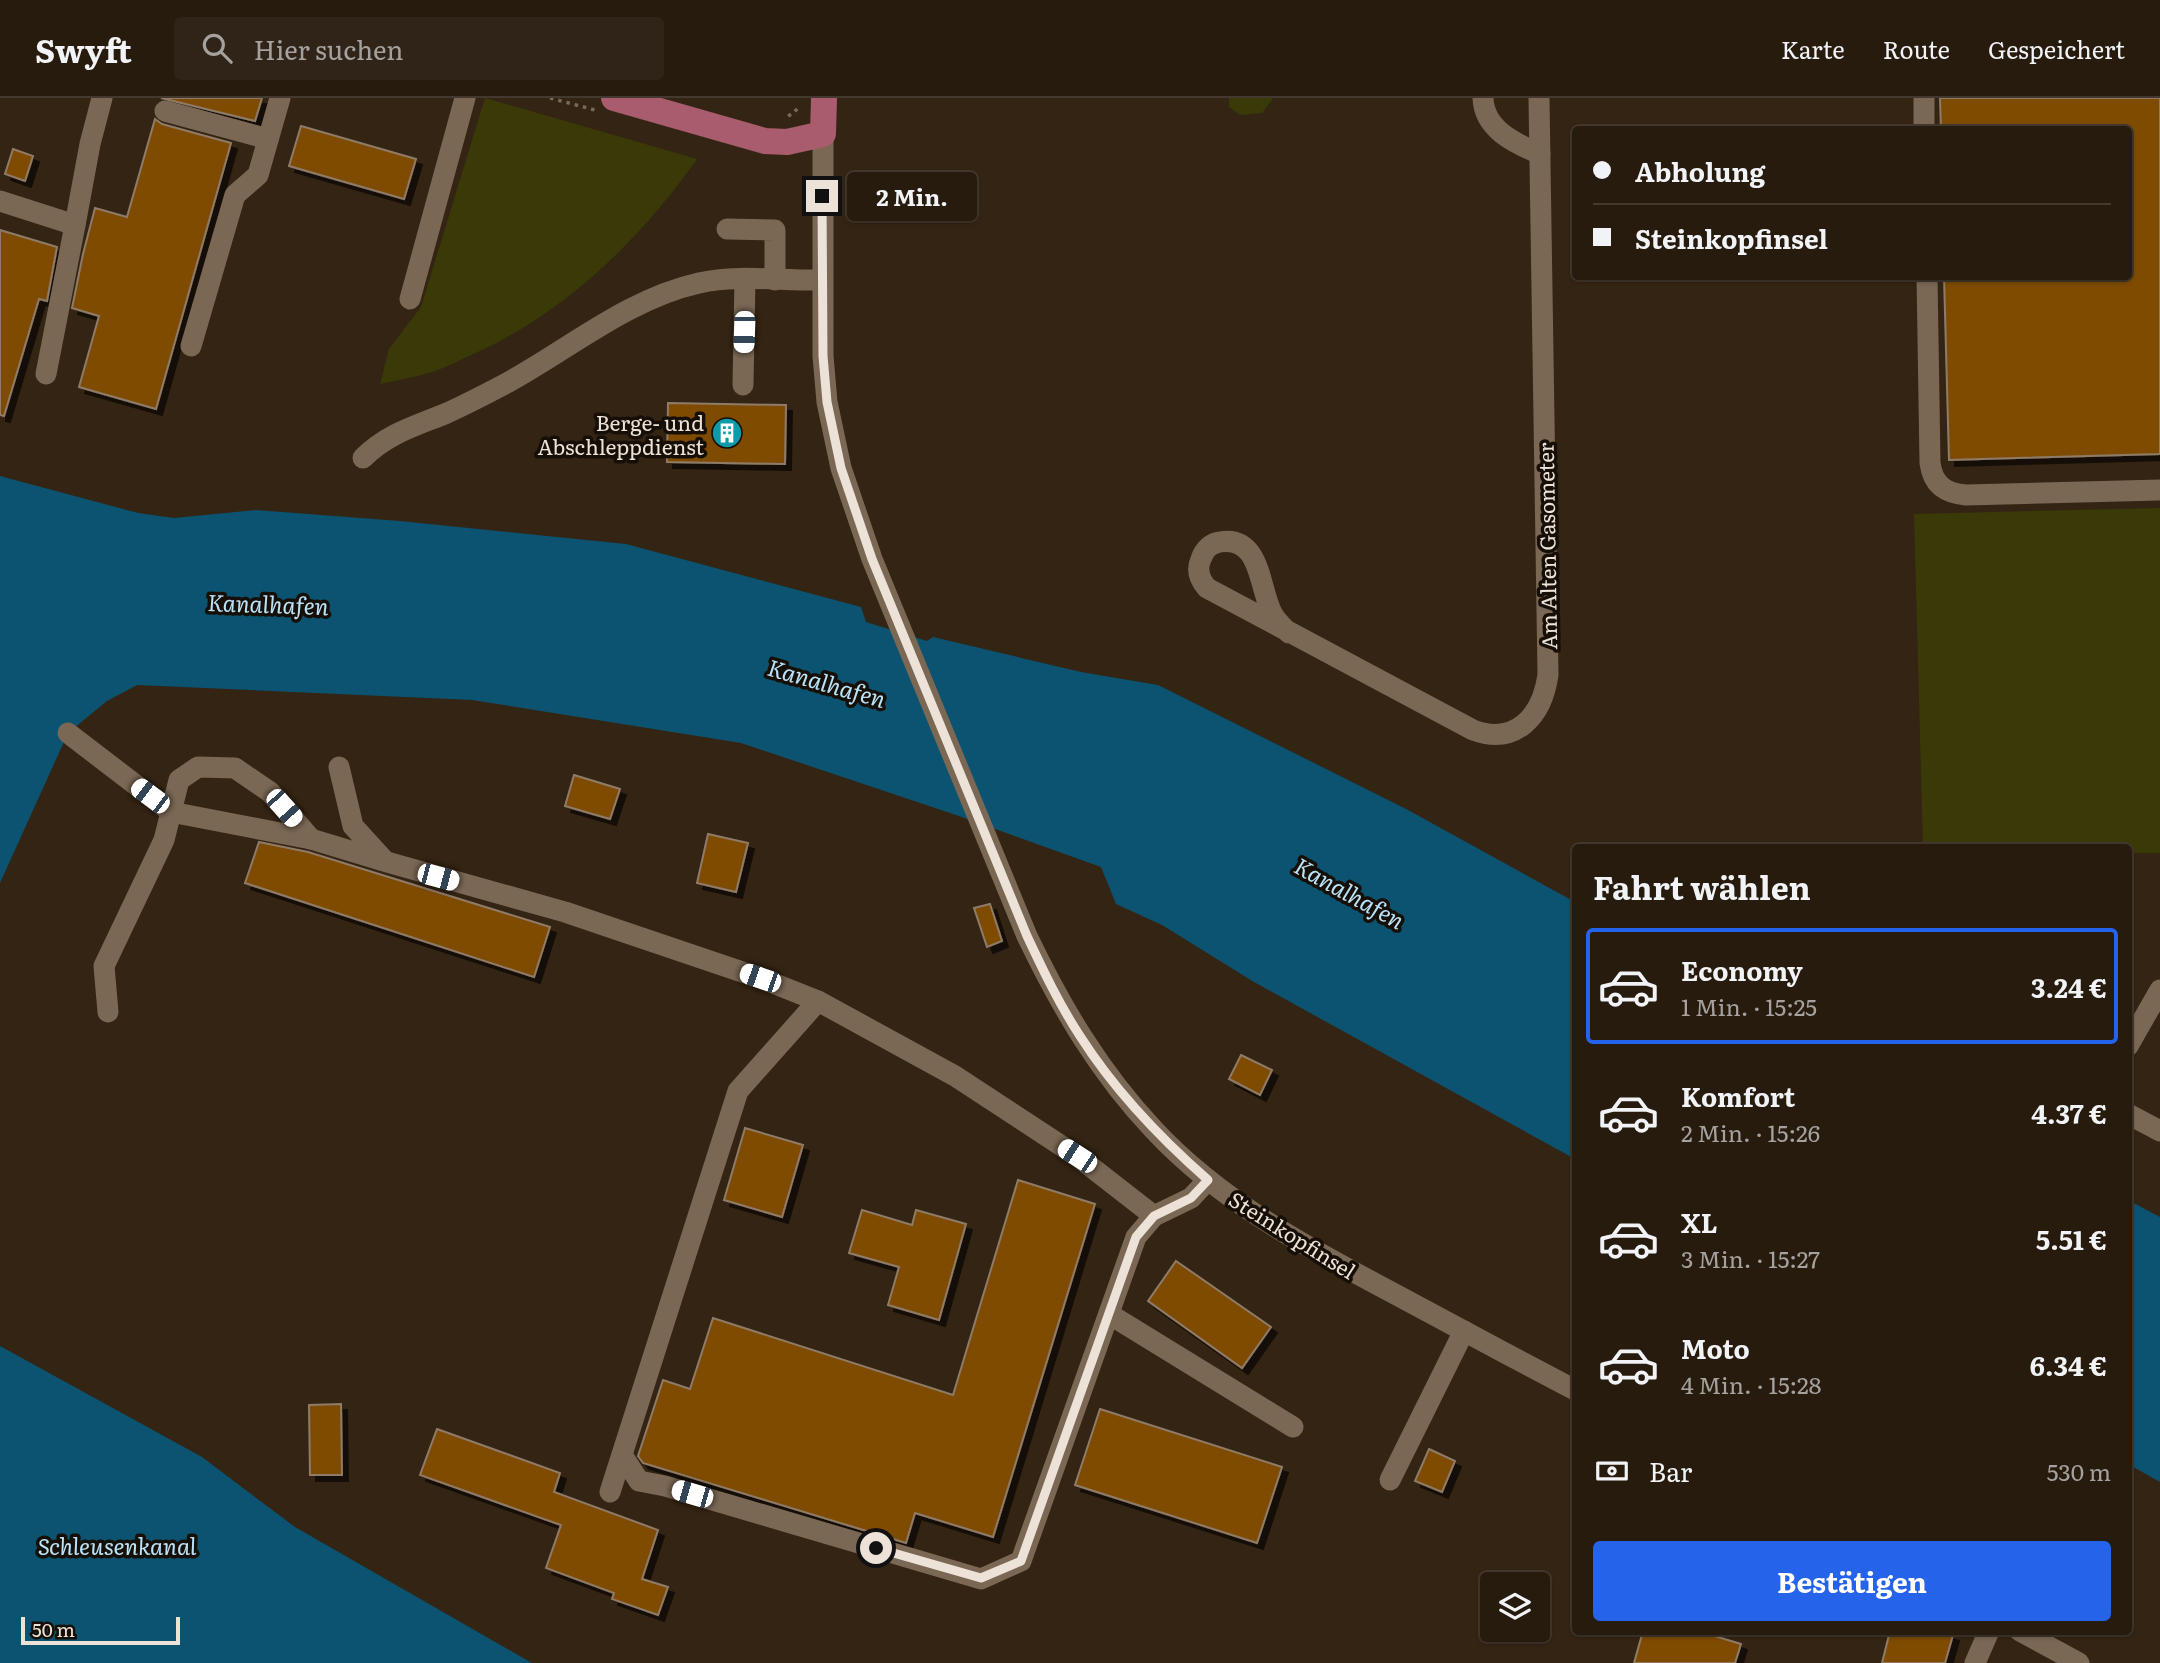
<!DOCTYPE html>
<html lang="de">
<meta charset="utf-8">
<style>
:root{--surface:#271b0e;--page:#2f2417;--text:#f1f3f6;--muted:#a4a19e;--line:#43392e;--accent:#2563eb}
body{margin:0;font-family:Literata,serif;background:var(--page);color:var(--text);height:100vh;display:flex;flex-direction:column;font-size:26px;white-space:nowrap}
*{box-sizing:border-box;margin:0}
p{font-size:23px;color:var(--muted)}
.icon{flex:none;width:38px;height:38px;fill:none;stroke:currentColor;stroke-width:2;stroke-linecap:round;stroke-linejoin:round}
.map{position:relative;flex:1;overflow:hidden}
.details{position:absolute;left:1572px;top:746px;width:560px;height:791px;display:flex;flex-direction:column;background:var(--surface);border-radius:7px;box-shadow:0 2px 5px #0004,0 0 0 2px var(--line)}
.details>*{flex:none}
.banner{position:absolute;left:1572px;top:28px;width:560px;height:154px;border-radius:7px;box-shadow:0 2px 5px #0004,0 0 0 2px var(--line);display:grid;align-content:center;height:154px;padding:0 21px;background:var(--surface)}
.buttons{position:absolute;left:1480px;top:1474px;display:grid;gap:14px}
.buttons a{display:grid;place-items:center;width:70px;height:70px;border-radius:7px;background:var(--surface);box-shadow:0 2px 5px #0004,0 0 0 2px var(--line);font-size:35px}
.scale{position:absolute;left:21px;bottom:18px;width:159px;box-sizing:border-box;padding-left:7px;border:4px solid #ede2d7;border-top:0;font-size:19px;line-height:24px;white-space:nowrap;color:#ede2d7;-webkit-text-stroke:5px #160f08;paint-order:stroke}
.end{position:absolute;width:32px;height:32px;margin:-16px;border:9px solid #ede2d7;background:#111;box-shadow:0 0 0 4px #111}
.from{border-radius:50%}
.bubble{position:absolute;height:49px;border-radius:7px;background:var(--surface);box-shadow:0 2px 5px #0004,0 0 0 2px var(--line);font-size:23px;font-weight:700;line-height:49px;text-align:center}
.car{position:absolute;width:21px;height:42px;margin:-21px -10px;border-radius:9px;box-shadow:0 0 5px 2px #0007;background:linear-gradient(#fff 24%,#345 0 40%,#fff 0 76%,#345 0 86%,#fff 0)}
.banner b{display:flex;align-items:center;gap:24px;height:66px;font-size:26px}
.banner b+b{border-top:2px solid var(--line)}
.banner i{width:18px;height:18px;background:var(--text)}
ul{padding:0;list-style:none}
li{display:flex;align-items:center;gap:21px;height:116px;margin:0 14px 10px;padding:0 7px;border:4px solid transparent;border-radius:7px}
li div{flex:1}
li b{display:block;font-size:26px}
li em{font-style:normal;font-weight:700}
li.on{border-color:var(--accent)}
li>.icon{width:63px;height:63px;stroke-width:1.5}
h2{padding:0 21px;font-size:32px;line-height:84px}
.pay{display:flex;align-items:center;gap:18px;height:77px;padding:0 21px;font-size:26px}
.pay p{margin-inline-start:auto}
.primary-button{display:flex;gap:14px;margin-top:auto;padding:14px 21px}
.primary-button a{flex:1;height:80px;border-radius:7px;background:var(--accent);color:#fff;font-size:28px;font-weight:700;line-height:80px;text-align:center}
header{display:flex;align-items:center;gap:42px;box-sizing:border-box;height:98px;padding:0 35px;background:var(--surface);border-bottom:2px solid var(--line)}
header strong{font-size:33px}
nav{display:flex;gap:38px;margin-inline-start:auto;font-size:24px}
.search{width:490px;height:63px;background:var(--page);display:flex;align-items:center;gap:18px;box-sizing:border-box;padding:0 24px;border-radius:7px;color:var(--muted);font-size:26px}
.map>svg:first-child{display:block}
.green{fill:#393a08}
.water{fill:#0b5370}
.building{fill:#7e4b04;stroke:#8f7b68;stroke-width:2;filter:url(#shadow)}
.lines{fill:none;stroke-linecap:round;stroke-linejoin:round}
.path{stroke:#786a5b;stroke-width:3.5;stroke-dasharray:3.5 5;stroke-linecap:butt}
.minor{stroke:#7a6754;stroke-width:21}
.major{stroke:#a95c6d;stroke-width:26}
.route{stroke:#ede2d7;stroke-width:9}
.labels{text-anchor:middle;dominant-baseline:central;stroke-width:7;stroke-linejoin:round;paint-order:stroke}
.poi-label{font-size:21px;fill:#ede2d7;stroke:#160f08;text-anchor:end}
.street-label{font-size:21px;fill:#ede2d7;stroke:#160f08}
.water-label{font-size:23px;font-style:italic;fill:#bae3f9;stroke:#160f08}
</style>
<header>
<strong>Swyft</strong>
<div class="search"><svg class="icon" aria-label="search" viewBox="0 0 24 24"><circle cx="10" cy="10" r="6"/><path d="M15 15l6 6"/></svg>Hier suchen</div>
<nav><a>Karte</a><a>Route</a><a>Gespeichert</a></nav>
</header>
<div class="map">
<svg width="2160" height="1565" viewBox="0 0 2160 1565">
<defs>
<filter id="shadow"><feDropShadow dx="6" dy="6" stdDeviation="0" flood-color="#0009"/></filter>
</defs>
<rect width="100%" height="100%" fill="#342413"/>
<g class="green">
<path d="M 485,0 L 697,61 C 639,143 564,216 471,257 C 458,263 445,270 432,274 C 415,279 397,282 380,286 L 389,251 L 421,209 Z"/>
<polygon points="1229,0 1272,0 1272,2 1262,15 1240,17 1229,9"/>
<polygon points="2160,410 2160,755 2128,755 2128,749 1923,749 1914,416"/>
</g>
<g class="water">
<polygon points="0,378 138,415 174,420 256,412 400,423 626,446 861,509 866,524 927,543 933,539 1081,574 1158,587 1408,712 1575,804 1575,1061 1254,884 1162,827 1116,806 1101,769 959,718 741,645 472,602 137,587 107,603 68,635 0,785"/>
<polygon points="2128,1102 2160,1119 2160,1384 2128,1366"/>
<polygon points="0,1248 202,1359 295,1429 532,1565 0,1565"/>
</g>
<g class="building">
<polygon points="161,0 262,0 255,23"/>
<polygon points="1940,0 2160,0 2160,356 1949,362 1944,178 2128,178 2128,32 1941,32"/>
<polygon points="155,21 162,26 231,45 156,311 79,289 99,218 72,210 83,156 95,110 127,119"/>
<polygon points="301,28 416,61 404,101 289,68"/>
<polygon points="13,51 33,58 25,83 5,76"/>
<polygon points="0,132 57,149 47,203 39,201 4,318 0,317"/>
<polygon points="668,305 786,307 785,366 667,364"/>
<polygon points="574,677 620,691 610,721 565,708"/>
<polygon points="708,736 748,745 736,794 697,785"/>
<polygon points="259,744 308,754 550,829 534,879 245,785"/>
<polygon points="990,806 1002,843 987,849 974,810"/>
<polygon points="1241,957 1272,972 1260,997 1229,981"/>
<polygon points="745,1030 803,1047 782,1119 724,1102"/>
<polygon points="1018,1082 1095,1106 993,1439 915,1415 906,1445 643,1365 638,1358 663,1282 690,1291 713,1220 953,1297"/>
<polygon points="862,1112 912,1127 916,1112 966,1126 939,1222 888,1207 899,1169 849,1155"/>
<polygon points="1176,1163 1271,1229 1242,1270 1148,1203"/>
<polygon points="341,1306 342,1377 310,1377 309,1307"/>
<polygon points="1100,1311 1282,1369 1257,1445 1075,1387"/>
<polygon points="437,1331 560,1375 554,1394 658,1432 642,1481 668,1489 658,1517 612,1501 614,1495 546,1470 561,1427 420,1377"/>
<polygon points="1429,1351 1455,1363 1442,1394 1415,1383"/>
<polygon points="1643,1533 1698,1533 1741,1546 1735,1565 1634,1565"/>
<polygon points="1890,1533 1938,1533 1953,1537 1945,1565 1882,1565"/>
</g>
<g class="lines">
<g class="path">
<polyline points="550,0 595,12"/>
<polyline points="788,18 794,15 799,8"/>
</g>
<g class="minor">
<path d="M 1483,0 C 1484,31 1514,45 1540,56"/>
<polyline points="1924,0 1924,32"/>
<polyline points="165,13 268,41"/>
<path d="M 823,36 L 823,258 L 827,304 L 841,370 L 872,461 L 1027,838 C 1061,909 1100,975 1154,1032 C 1220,1103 1308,1150 1393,1195 C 1454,1228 1514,1260 1575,1292"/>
<polyline points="0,103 75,127 46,276"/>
<polyline points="75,127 90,46 102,0"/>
<polyline points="727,131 775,132 775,182"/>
<path d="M 1927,178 L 1930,365 C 1933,387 1945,395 1966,397 L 2160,392"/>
<polyline points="410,201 465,0"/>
<polyline points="191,248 235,97 258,77 280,0"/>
<polyline points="743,287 745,181"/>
<path d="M 363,360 C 388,335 416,328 447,315 C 467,306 486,296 505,286 C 568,252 627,201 699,185 C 738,176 781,183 822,182"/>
<path d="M 1289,535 C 1283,529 1276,523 1272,515 C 1259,490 1261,437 1220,444 C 1211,445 1204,452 1201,461 C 1196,472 1200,482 1207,490 L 1473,632 C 1516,648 1542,618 1548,577 L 1539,0"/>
<polyline points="68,635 171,714 311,741 387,764 565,814 760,880 818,903 955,978 1077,1058 1154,1118"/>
<polyline points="339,669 353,728 384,762"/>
<polyline points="108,914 104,868 164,742 179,682 198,669 235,670 270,694 311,741"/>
<polyline points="2128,948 2160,892"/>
<polyline points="2128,1016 2160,1033"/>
<polyline points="1109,1216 1293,1329"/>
<polyline points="622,1357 639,1383 665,1388 981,1481 1021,1463 1136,1139 1154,1118 1191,1100 1208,1082"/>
<polyline points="1390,1382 1464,1233"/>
<polyline points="610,1394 738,993 818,903"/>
<polyline points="2020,1533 2079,1565"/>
<polyline points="1975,1565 1989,1533"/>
</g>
<polyline class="major" points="614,0 765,43 787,44 823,36 824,0"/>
</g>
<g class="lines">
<path class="route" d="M 822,98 L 823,258 L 827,304 L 841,370 L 872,461 L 1027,838 C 1043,872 1059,906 1080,938 C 1115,993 1159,1039 1208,1082 L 1191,1100 L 1154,1118 L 1136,1139 L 1021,1463 L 981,1480 L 876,1450"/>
</g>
<defs>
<g id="building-disc" transform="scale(1.575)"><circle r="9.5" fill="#0f9aa8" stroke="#160f08"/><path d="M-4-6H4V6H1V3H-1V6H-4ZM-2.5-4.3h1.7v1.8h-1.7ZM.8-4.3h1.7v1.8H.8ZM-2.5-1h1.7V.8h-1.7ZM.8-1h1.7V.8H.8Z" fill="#fff"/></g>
</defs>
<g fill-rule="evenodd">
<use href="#building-disc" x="727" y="335"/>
</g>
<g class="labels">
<g class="poi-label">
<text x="704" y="323">Berge- und<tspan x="704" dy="24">Abschleppdienst</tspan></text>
</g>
<g class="street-label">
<text transform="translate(1546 448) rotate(-91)">Am Alten Gasometer</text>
<text transform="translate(1293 1136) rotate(32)">Steinkopfinsel</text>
</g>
<g class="water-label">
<text transform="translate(268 505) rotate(2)">Kanalhafen</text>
<text transform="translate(827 584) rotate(16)">Kanalhafen</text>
<text transform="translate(1350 794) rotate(29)">Kanalhafen</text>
<text x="117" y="1447">Schleusenkanal</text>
</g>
</g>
</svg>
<div class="buttons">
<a><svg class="icon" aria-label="layers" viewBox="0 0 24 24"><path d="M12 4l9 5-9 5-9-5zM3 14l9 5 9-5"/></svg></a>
</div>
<div class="scale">50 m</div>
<i class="end from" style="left:876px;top:1450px"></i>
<i class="end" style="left:822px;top:98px"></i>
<div class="bubble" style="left:847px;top:74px;width:130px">2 Min.</div>
<i class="car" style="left:744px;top:234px;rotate:182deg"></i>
<i class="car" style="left:150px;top:698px;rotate:307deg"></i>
<i class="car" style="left:284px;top:710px;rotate:138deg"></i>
<i class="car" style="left:438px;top:779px;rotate:105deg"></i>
<i class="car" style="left:760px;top:880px;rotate:289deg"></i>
<i class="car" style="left:1077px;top:1058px;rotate:303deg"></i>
<i class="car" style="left:692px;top:1396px;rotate:286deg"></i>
<div class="banner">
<b><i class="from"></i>Abholung</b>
<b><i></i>Steinkopfinsel</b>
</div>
<section class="details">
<h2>Fahrt wählen</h2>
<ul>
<li class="on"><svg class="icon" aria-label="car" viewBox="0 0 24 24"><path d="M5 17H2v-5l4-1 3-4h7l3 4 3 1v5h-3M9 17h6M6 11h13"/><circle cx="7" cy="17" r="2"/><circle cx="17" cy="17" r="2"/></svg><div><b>Economy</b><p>1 Min. · 15:25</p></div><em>3.24 €</em></li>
<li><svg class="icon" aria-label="car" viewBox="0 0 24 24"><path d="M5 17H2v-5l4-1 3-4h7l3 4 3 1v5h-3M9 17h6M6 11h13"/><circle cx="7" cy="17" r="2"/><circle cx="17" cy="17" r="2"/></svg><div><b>Komfort</b><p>2 Min. · 15:26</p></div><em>4.37 €</em></li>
<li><svg class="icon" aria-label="car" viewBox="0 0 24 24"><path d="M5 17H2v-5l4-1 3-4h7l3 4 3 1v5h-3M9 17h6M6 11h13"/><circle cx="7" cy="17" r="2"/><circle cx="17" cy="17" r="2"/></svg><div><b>XL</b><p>3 Min. · 15:27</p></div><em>5.51 €</em></li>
<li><svg class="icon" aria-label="car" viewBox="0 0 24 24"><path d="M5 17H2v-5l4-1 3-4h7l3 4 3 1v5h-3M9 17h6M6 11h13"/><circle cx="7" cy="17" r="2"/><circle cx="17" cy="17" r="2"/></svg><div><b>Moto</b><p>4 Min. · 15:28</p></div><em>6.34 €</em></li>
</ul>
<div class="pay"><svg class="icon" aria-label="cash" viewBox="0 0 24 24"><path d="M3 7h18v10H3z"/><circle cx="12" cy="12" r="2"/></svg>Bar<p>530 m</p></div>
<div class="primary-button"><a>Bestätigen</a></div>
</section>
</div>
